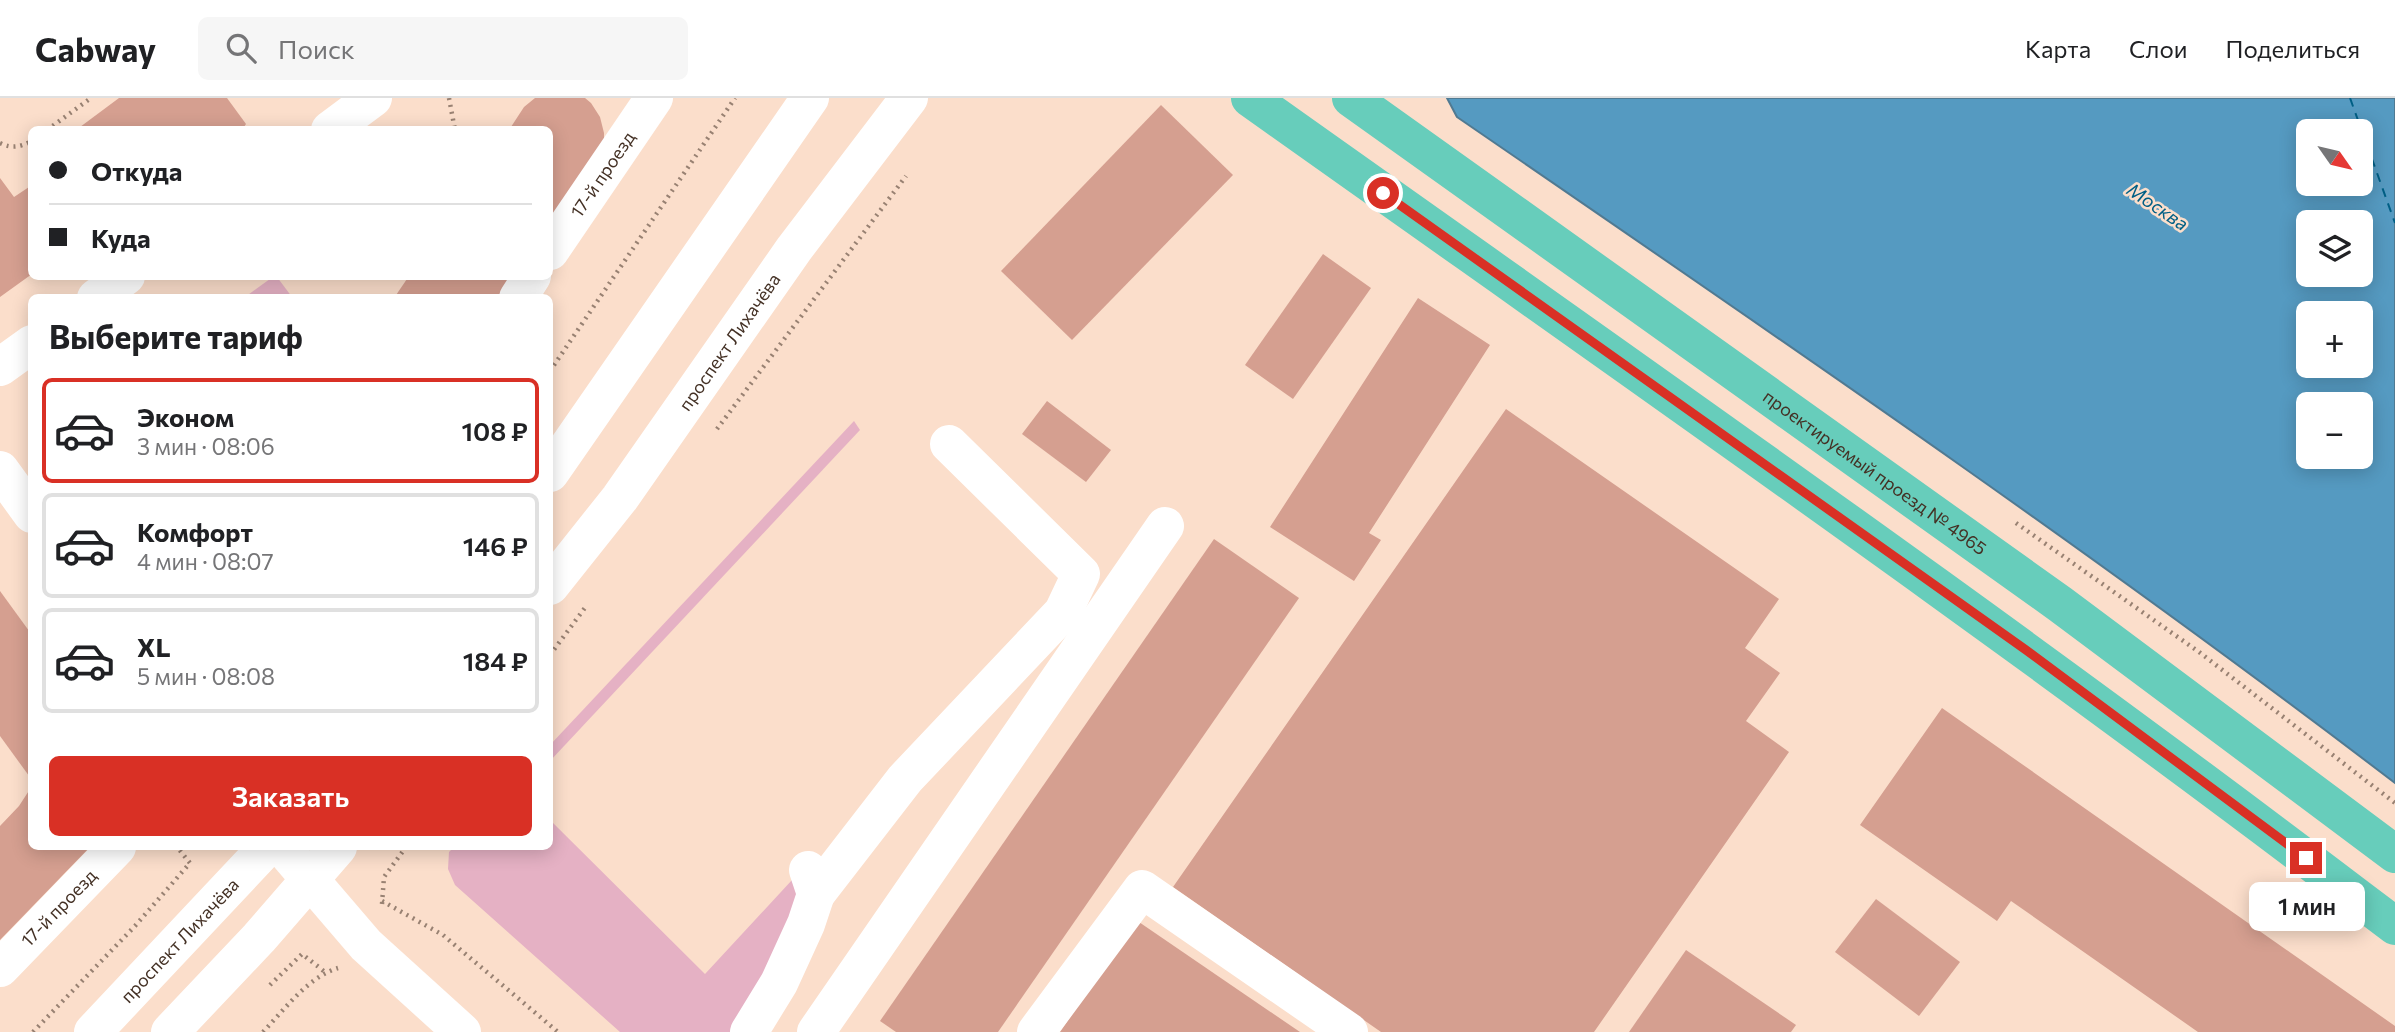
<!DOCTYPE html>
<html lang="ru">
<meta charset="utf-8">
<style>
:root{--surface:#fff;--page:#f6f6f6;--text:#202124;--muted:#757577;--line:#e0e0e0;--accent:#d93025}
body{margin:0;font-family:Commissioner,sans-serif;background:var(--page);color:var(--text);height:100vh;display:flex;flex-direction:column;font-size:26px;white-space:nowrap}
*{box-sizing:border-box;margin:0}
p{font-size:23px;color:var(--muted)}
.icon{flex:none;width:38px;height:38px;fill:none;stroke:currentColor;stroke-width:2;stroke-linecap:round;stroke-linejoin:round}
.map{position:relative;flex:1;overflow:hidden}
.sheet{position:absolute;left:28px;top:196px;width:525px;height:556px;display:flex;flex-direction:column;background:var(--surface);border-radius:10px;box-shadow:0 4px 18px #0003}
.sheet>*{flex:none}
.top-card{position:absolute;left:28px;top:28px;width:525px;height:154px;border-radius:10px;box-shadow:0 4px 18px #0003;display:grid;align-content:center;height:154px;padding:0 21px;background:var(--surface)}
.needle{width:46px;rotate:124deg}
.fabs{position:absolute;left:2296px;top:21px;display:grid;gap:14px}
.fabs a{display:grid;place-items:center;width:77px;height:77px;border-radius:10px;background:var(--surface);box-shadow:0 4px 18px #0003;font-size:35px}
.end{position:absolute;width:32px;height:32px;margin:-16px;border:9px solid #d93025;background:#fff;box-shadow:0 0 0 4px #fff}
.from{border-radius:50%}
.bubble{position:absolute;height:49px;border-radius:10px;background:var(--surface);box-shadow:0 4px 18px #0003;font-size:23px;font-weight:600;line-height:49px;text-align:center}
.top-card b{display:flex;align-items:center;gap:24px;height:66px;font-size:26px}
.top-card b+b{border-top:2px solid var(--line)}
.top-card i{width:18px;height:18px;background:var(--text)}
ul{padding:0;list-style:none}
li{display:flex;align-items:center;gap:21px;height:105px;margin:0 14px 10px;padding:0 7px;border:4px solid var(--line);border-radius:10px}
li div{flex:1}
li b{display:block;font-size:26px}
li em{font-style:normal;font-weight:600}
li.active{border-color:var(--accent)}
li>.icon{width:63px;height:63px;stroke-width:1.5}
h2{padding:0 21px;font-size:32px;line-height:84px}
.cta{display:flex;gap:14px;margin-top:auto;padding:14px 21px}
.cta a{flex:1;height:80px;border-radius:10px;background:var(--accent);color:#fff;font-size:28px;font-weight:600;line-height:80px;text-align:center}
header{display:flex;align-items:center;gap:42px;box-sizing:border-box;height:98px;padding:0 35px;background:var(--surface);border-bottom:2px solid var(--line)}
header strong{font-size:33px}
nav{display:flex;gap:38px;margin-inline-start:auto;font-size:24px}
.search{width:490px;height:63px;background:var(--page);display:flex;align-items:center;gap:18px;box-sizing:border-box;padding:0 24px;border-radius:10px;color:var(--muted);font-size:26px}
.map>svg:first-child{display:block}
.green{fill:#e5b1c4}
.water{fill:#559ac1;stroke:#507a92;stroke-width:2;fill-rule:evenodd}
.lines{fill:none;stroke-linecap:round;stroke-linejoin:round}
.ferry{stroke:#005f85;stroke-width:2;stroke-dasharray:9 7;stroke-linecap:butt}
.building{fill:#d59f90}
.path{stroke:#988172;stroke-width:4.5;stroke-dasharray:2 5;stroke-linecap:butt}
.minor{stroke:#fff;stroke-width:38}
.major{stroke:#67cdbb;stroke-width:38}
.route{stroke:#d93025;stroke-width:9}
.labels{text-anchor:middle;dominant-baseline:central;stroke-width:5;stroke-linejoin:round;paint-order:stroke}
.street-label{font-size:18px;fill:#443125;stroke:#fbdecb}
.water-label{font-size:19px;font-style:italic;fill:#005f85;stroke:#fbdecb}
</style>
<header>
<strong>Cabway</strong>
<div class="search"><svg class="icon" aria-label="search" viewBox="0 0 24 24"><circle cx="10" cy="10" r="6"/><path d="M15 15l6 6"/></svg>Поиск</div>
<nav><a>Карта</a><a>Слои</a><a>Поделиться</a></nav>
</header>
<div class="map">
<svg width="2395" height="934" viewBox="0 0 2395 934">
<rect width="100%" height="100%" fill="#fbdecb"/>
<g class="green">
<polygon points="274,178 277,179 292,199 245,199"/>
<polygon points="854,323 860,332 550,663 550,647"/>
<polygon points="550,722 705,876 792,782 802,792 737,934 620,934 455,787 448,771 449,754 454,749 550,749"/>
</g>
<path class="water" d="M 1447,0 L 2395,0 L 2395,685 C 2090,452 1773,236 1457,19 ZM 2308,33 L 2361,33 L 2361,86 L 2308,86 ZM 2308,124 L 2361,124 L 2361,177 L 2308,177 ZM 2308,215 L 2361,215 L 2361,268 L 2308,268 ZM 2308,306 L 2361,306 L 2361,359 L 2308,359 Z"/>
<g class="lines">
<polyline class="ferry" points="2350,0 2395,125"/>
</g>
<g class="building">
<polygon points="119,0 227,0 246,26 242,32 76,32"/>
<polygon points="535,0 585,0 591,5 600,19 604,35 604,44 550,131 550,32 509,32 524,9"/>
<polygon points="1161,7 1233,77 1072,242 1001,173"/>
<polygon points="0,80 14,99 32,87 32,176 0,199"/>
<polygon points="1323,156 1371,190 1293,301 1245,267"/>
<polygon points="409,178 517,178 503,200 394,200"/>
<polygon points="1418,200 1490,247 1369,435 1381,442 1354,483 1270,429"/>
<polygon points="1047,303 1111,352 1086,384 1022,336"/>
<polygon points="1506,311 1779,501 1745,550 1780,575 1746,623 1789,654 1594,934 1381,934 1173,789"/>
<polygon points="1214,441 1299,500 998,934 896,934 880,923"/>
<polygon points="0,493 32,537 32,682 0,638"/>
<polygon points="1942,610 2395,928 2395,934 2198,934 2011,803 1997,823 1860,727"/>
<polygon points="32,688 32,749 90,749 0,842 0,728 19,708"/>
<polygon points="1876,801 1960,864 1919,918 1835,854"/>
<polygon points="1136,822 1300,934 1060,934"/>
<polygon points="1686,852 1796,927 1791,934 1629,934"/>
</g>
<g class="lines">
<g class="path">
<polyline points="449,0 455,32"/>
<polyline points="47,32 91,0"/>
<path d="M 0,45 C 12,51 20,49 32,43"/>
<polyline points="550,273 735,0"/>
<polyline points="717,331 906,78"/>
<polyline points="2016,425 2199,554 2395,705"/>
<polyline points="550,557 587,507"/>
<polyline points="382,803 443,837 558,934"/>
<polyline points="382,806 384,779 406,749"/>
<polyline points="270,887 302,856 325,874"/>
<polyline points="33,934 135,828 190,765 177,749"/>
<path d="M 263,934 C 285,911 308,879 338,870"/>
</g>
<g class="minor">
<polyline points="330,32 373,0"/>
<path id="s1" d="M 550,153 L 654,0"/>
<polyline points="96,200 126,178"/>
<polyline points="518,200 532,178"/>
<polyline points="0,269 32,246"/>
<polyline points="0,372 32,416"/>
<polyline points="550,375 810,0"/>
<path id="s2" d="M 550,488 L 620,400 L 794,151 L 909,0"/>
<polyline points="282,749 366,847 462,934"/>
<polyline points="816,796 905,681 1063,514 1081,476 949,346"/>
<path id="s3" d="M 0,870 L 117,749"/>
<path id="s4" d="M 93,934 L 267,749"/>
<polyline points="170,934 259,840 338,749"/>
<polyline points="749,934 779,885 806,826 816,796 808,772"/>
<polyline points="816,934 1165,428"/>
<polyline points="1036,934 1142,791 1349,934"/>
</g>
<g class="major">
<path d="M 1250,0 C 1634,273 2021,542 2395,828"/>
<path id="s5" d="M 1351,0 L 2060,506 L 2395,756"/>
</g>
</g>
<g class="lines">
<polyline class="route" points="1383,95 2026,552 2306,760"/>
</g>
<g class="labels">
<g class="street-label">
<text stroke="none"><textPath href="#s1" startOffset="93">17-й проезд</textPath></text>
<text stroke="none"><textPath href="#s2" startOffset="303">проспект Лихачёва</textPath></text>
<text stroke="none"><textPath href="#s5" startOffset="644">проектируемый проезд № 4965</textPath></text>
<text stroke="none"><textPath href="#s3" startOffset="84">17-й проезд</textPath></text>
<text stroke="none"><textPath href="#s4" startOffset="126">проспект Лихачёва</textPath></text>
</g>
<g class="water-label">
<text transform="translate(2158 108) rotate(34)">Москва</text>
</g>
</g>
</svg>
<div class="fabs">
<a><svg class="needle" viewBox="-14 -14 28 28"><path d="M0-13l5 13h-10z" fill="#e53935"/><path d="M0 13l5-13h-10z" fill="#757577"/></svg></a>
<a><svg class="icon" aria-label="layers" viewBox="0 0 24 24"><path d="M12 4l9 5-9 5-9-5zM3 14l9 5 9-5"/></svg></a>
<a>+</a>
<a>−</a>
</div>
<i class="end from" style="left:1383px;top:95px"></i>
<i class="end" style="left:2306px;top:760px"></i>
<div class="bubble" style="left:2249px;top:784px;width:116px">1 мин</div>
<div class="top-card">
<b><i class="from"></i>Откуда</b>
<b><i></i>Куда</b>
</div>
<section class="sheet">
<h2>Выберите тариф</h2>
<ul>
<li class="active"><svg class="icon" aria-label="car" viewBox="0 0 24 24"><path d="M5 17H2v-5l4-1 3-4h7l3 4 3 1v5h-3M9 17h6M6 11h13"/><circle cx="7" cy="17" r="2"/><circle cx="17" cy="17" r="2"/></svg><div><b>Эконом</b><p>3 мин · 08:06</p></div><em>108 ₽</em></li>
<li><svg class="icon" aria-label="car" viewBox="0 0 24 24"><path d="M5 17H2v-5l4-1 3-4h7l3 4 3 1v5h-3M9 17h6M6 11h13"/><circle cx="7" cy="17" r="2"/><circle cx="17" cy="17" r="2"/></svg><div><b>Комфорт</b><p>4 мин · 08:07</p></div><em>146 ₽</em></li>
<li><svg class="icon" aria-label="car" viewBox="0 0 24 24"><path d="M5 17H2v-5l4-1 3-4h7l3 4 3 1v5h-3M9 17h6M6 11h13"/><circle cx="7" cy="17" r="2"/><circle cx="17" cy="17" r="2"/></svg><div><b>XL</b><p>5 мин · 08:08</p></div><em>184 ₽</em></li>
</ul>
<div class="cta"><a>Заказать</a></div>
</section>
</div>
